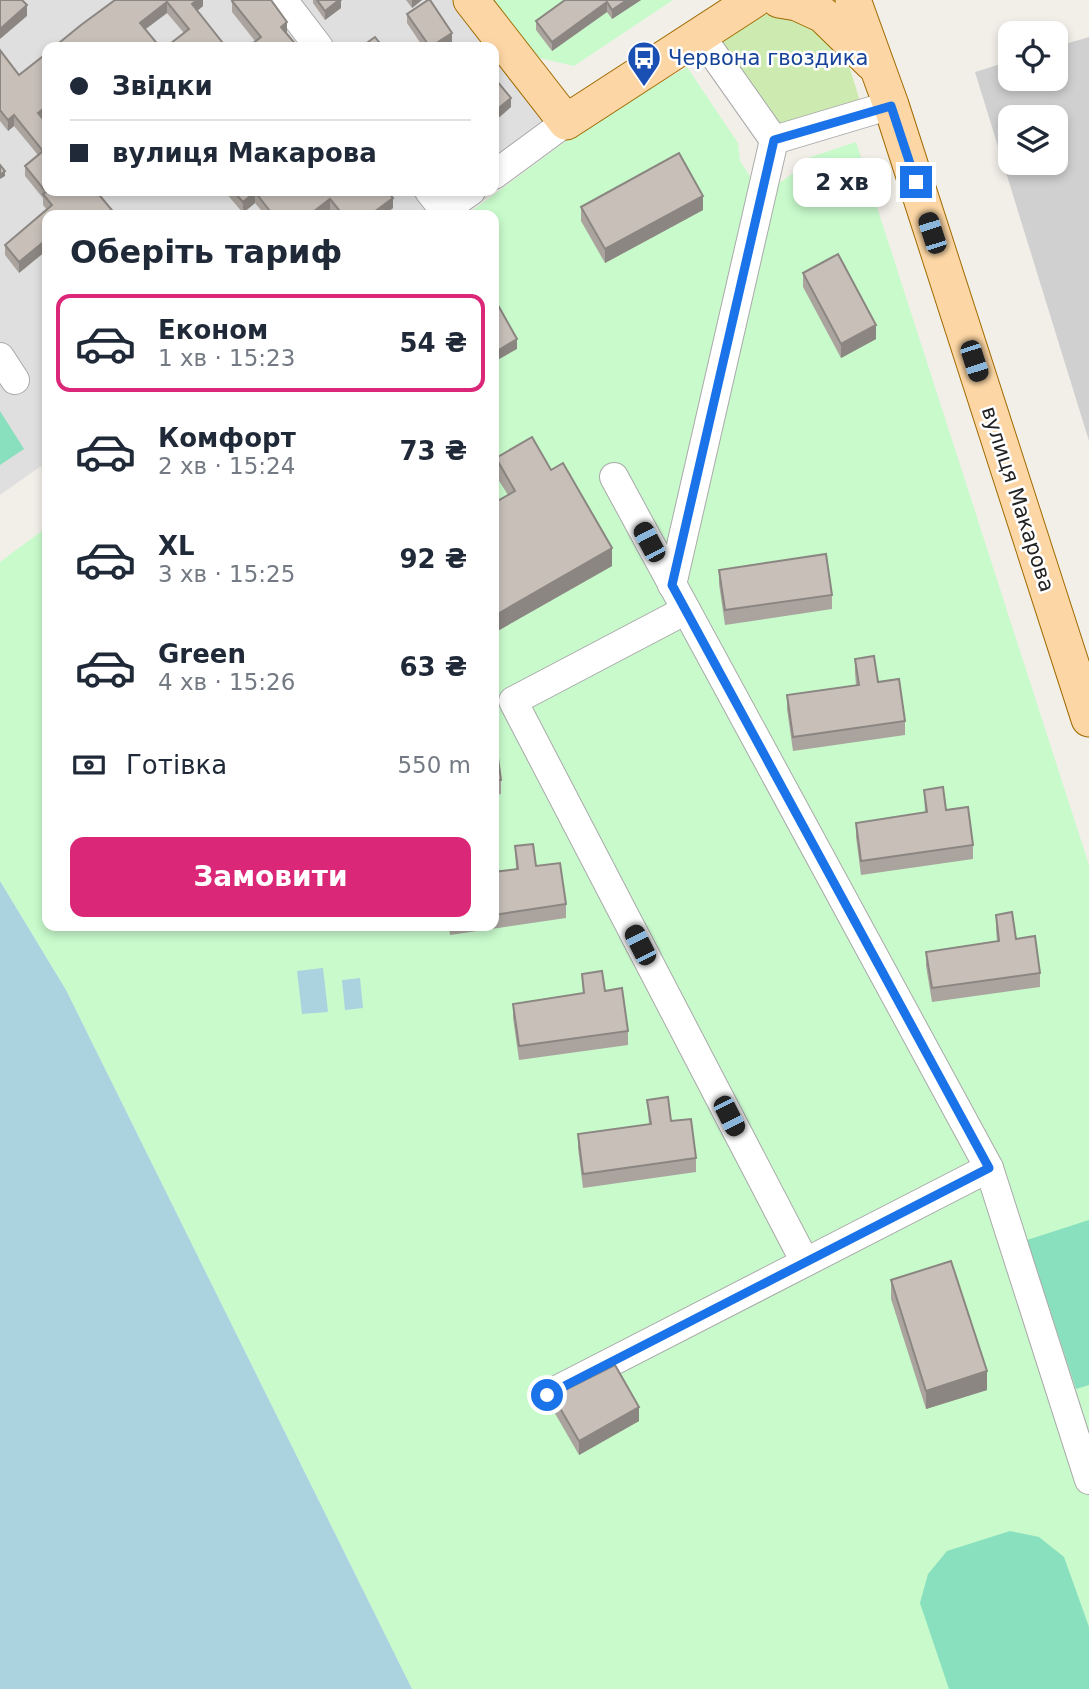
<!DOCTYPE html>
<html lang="uk">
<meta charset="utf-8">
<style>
:root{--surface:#fff;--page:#f2f2f3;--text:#1f2937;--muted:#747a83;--line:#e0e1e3;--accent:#db2777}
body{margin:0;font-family:"DejaVu Sans",sans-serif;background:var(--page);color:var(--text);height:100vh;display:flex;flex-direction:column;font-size:26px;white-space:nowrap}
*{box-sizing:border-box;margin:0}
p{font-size:23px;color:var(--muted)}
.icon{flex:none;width:38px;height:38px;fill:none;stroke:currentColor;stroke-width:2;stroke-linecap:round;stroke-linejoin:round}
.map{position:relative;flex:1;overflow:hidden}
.side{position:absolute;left:42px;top:210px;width:457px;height:721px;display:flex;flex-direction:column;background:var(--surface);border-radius:14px;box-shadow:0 4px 10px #0003}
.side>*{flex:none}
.top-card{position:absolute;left:42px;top:42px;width:457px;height:154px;border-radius:14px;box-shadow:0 4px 10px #0003;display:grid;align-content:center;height:154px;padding:0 28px;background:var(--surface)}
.tools{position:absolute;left:998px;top:21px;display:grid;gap:14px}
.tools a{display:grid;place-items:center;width:70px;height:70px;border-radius:14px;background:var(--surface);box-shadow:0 4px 10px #0003;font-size:35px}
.end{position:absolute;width:32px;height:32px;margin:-16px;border:9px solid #1a73e8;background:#fff;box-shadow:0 0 0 4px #fff}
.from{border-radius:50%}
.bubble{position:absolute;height:49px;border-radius:14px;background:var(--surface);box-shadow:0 4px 10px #0003;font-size:23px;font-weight:700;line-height:49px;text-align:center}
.car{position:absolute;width:21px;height:42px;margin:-21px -10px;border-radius:9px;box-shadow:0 0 5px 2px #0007;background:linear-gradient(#222 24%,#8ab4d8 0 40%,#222 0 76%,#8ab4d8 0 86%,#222 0)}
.top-card b{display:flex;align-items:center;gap:24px;height:66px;font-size:26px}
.top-card b+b{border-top:2px solid var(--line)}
.top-card i{width:18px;height:18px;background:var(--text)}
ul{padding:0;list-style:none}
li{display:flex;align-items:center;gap:21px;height:98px;margin:0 14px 10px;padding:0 14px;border:4px solid transparent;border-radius:14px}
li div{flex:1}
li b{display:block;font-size:26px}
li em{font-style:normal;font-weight:700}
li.current{border-color:var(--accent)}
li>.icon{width:63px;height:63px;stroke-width:1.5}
h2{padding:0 28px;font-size:32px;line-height:84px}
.pay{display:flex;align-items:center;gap:18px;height:77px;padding:0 28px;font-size:26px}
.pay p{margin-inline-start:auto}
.button{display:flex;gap:14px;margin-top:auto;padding:14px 28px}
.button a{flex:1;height:80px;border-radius:14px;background:var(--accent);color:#fff;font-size:28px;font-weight:700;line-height:80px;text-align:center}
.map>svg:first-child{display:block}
.residential{fill:#e0dfdf;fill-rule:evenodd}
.religious{fill:#d0d0d0;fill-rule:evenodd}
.grass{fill:#cdebb0}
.park{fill:#c8facc}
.pitch{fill:#88e0be}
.water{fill:#aad3df}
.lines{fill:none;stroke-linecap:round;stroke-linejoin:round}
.minor-casing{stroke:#a9a9a9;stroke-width:30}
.major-casing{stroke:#a06b00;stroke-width:37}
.minor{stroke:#fff;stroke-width:28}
.major{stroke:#fcd6a4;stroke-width:35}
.wall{fill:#aba49e}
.shaded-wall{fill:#8b8681}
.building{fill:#c7bfb8;stroke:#8b8681;stroke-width:2}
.route{stroke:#1a73e8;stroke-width:9}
.labels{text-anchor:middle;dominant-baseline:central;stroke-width:5;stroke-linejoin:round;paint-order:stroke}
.transit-label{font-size:21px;fill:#164399;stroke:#fff;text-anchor:start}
.street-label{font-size:21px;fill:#222;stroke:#fff}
</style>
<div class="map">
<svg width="1089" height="1689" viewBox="0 0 1089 1689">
<rect width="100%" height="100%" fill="#f2efe9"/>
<path class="residential" d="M 0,0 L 476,0 L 577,131 L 464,215 L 47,215 L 47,474 L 41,466 L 0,495 ZM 47,47 L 494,47 L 494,191 L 47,191 Z"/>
<path class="religious" d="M 1089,37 L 1089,441 L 975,72 L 1010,61 L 1010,79 L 1055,79 L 1055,47 ZM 1010,117 L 1055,117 L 1055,163 L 1010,163 Z"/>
<polygon class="grass" points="766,8 802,16 847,59 860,101 777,128 716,35"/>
<g class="park">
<polygon points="485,0 673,0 574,66 527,55"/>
<polygon points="687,67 738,143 740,161 752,179 781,182 796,171 805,159 856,142 1089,865 1089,1689 412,1689 66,990 0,881 0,562 47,527 47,926 494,926 494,215 466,215 578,132"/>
</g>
<g class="pitch">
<polygon points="0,411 24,449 0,465"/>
<polygon points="1089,1220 1089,1385 1076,1389 1027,1240"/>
<polygon points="1010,1531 1039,1537 1064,1557 1089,1627 1089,1689 949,1689 920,1603 928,1574 947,1551"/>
</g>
<g class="water">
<polygon points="0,881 66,990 412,1689 0,1689"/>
<polygon points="323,968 328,1012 302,1014 297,971"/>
<polygon points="360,978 363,1008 345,1010 342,980"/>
</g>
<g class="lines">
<g class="minor-casing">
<g id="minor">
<polyline points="283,0 319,47"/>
<polyline points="700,35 774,140 891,105"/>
<polyline points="494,175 566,122"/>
<polyline points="429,191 444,210 471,191"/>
<polyline points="0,357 15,380"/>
<polyline points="614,477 989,1168 1089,1480"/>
<polyline points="672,585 774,140"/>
<polyline points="686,610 513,701 805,1262"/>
<polyline points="547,1395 989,1168"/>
</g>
</g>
<g class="major-casing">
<g id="major">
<polyline points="471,0 566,122 754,0"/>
<polyline points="779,0 797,3 823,15 872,63"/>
<polyline points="853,0 891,105 1089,719"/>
</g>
</g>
<use href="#minor" class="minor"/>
<use href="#major" class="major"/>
</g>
<g class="wall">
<polygon points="115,0 203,0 203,6 197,11 226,47 184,33 167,13 146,29"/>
<polygon points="313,0 342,0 341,1 341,8 325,20 313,3"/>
<polygon points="406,0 422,0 412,8"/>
<polygon points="565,0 641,0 612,19 607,12 552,51 536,30 536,21"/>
<polygon points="232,1 287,33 255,41 232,12"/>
<polygon points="407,14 452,42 444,47 423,47 407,23"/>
<polygon points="0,50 43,120 47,191 96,191 47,215 47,250 19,273 5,255 5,245 47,210 43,205 43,198 25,176 25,166 38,155 14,126 8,131 0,121"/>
<polygon points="225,191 387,191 393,208 384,215 335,215 330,210 323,215 265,215 255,203 243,213 225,192"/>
<polygon points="581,207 703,210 605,263 581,221"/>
<polygon points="803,273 876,339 841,358 803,287"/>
<polygon points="496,458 551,470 612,566 494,633 494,503 508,495 496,476"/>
<polygon points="719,570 832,595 832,609 725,625 719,584"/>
<polygon points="855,659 878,682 905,721 905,735 793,751 787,709 787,695 856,685 855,673"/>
<polygon points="494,736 501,780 501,794 494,795"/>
<polygon points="924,790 946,810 973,845 973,859 861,875 856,837 856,823 925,813"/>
<polygon points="515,846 536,866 566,904 566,918 450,935 449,926 494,926 494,872 516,869"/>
<polygon points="996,915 1016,939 1040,973 1040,987 932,1002 926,966 926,952 997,942 996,929"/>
<polygon points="582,974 605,991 628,1031 628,1045 519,1060 513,1018 513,1004 583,994"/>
<polygon points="647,1100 671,1121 696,1158 696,1172 583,1188 578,1148 578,1134 649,1124"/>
<polygon points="891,1280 987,1390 926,1409 891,1299"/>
<polygon points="553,1396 639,1421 579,1455 553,1410"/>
</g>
<g class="shaded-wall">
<polygon points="197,0 203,0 203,6 192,15 192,4"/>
<polygon points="339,0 342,0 341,1 341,8 325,20 325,11"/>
<polygon points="412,0 422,0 412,8"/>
<polygon points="627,0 641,0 612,19 612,10"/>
<polygon points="167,2 167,13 140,33 140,23"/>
<polygon points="607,2 607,12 552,51 552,42"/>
<polygon points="27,5 27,16 0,39 0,29"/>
<polygon points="287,22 287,33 281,38 281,27"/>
<polygon points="452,33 452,42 444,47 430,47"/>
<polygon points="511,98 511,107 494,122 494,112"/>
<polygon points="47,106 47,116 38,124 38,113"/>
<polygon points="14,115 14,126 8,131 8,120"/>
<polygon points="5,171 5,176 0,179 0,175"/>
<polygon points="255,192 255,203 243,213 243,202"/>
<polygon points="703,196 703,210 605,263 605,249"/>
<polygon points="393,198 393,208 384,215 370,215"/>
<polygon points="330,199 330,210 323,215 309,215"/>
<polygon points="47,239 47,250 19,273 19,262"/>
<polygon points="876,325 876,339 841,358 841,344"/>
<polygon points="517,339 517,349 494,362 494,353"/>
<polygon points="612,548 612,566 494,633 494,616"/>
<polygon points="987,1371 987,1390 926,1409 926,1391"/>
<polygon points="639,1407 639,1421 579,1455 579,1441"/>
</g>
<g class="building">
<polygon points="0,0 22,0 27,5 0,29"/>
<polygon points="115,0 197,0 192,4 226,47 166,47 189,29 167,2 140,23 160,47 54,47 81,25"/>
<polygon points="234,0 271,0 287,22 281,27 298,47 248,47 261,37 232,1"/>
<polygon points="317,0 339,0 325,11"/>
<polygon points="428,0 430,0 452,33 430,47 407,14"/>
<polygon points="565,0 627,0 612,10 607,2 552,42 536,21"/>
<polygon points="375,37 383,47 361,47"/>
<polygon points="0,50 19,75 47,53 47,106 38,113 47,124 47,191 96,191 116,215 47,215 47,239 19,262 5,245 52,205 43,194 46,192 25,166 43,151 14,115 8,120 0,110"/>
<polygon points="496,80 511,98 494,112 494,82"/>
<polygon points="679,153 703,196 605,249 581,207"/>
<polygon points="0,165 5,171 0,175"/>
<polygon points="233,191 387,191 393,198 370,215 343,215 330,199 309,215 273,215 255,192 243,202"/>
<polygon points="838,254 876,325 841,344 803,273"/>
<polygon points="494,298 517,339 494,353"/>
<polygon points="532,437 551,470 563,463 612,548 494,616 494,503 515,491 496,458"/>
<polygon points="826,554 832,595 725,610 719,570"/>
<polygon points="874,656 878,682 899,679 905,721 793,737 787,695 859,685 855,659"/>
<polygon points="494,736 495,736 501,780 494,781"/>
<polygon points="943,787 946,810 968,807 973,845 861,861 856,823 927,812 924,790"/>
<polygon points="533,844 536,866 560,863 566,904 494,915 494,872 518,869 515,846"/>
<polygon points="1012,912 1016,939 1035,936 1040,973 932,988 926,952 999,941 996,915"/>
<polygon points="602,971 605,991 622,988 628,1031 519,1046 513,1004 584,993 582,974"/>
<polygon points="668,1097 671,1121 691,1119 696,1158 583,1174 578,1134 651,1124 647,1100"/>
<polygon points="951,1261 987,1371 926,1391 891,1280"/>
<polygon points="615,1365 639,1407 579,1441 553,1396"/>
</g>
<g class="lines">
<polyline class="route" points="547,1395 989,1168 672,585 774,140 891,106 916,182"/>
</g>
<defs>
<g id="bus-pin" transform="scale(1.75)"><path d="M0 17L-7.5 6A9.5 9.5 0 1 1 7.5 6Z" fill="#1a4fb4" stroke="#fff"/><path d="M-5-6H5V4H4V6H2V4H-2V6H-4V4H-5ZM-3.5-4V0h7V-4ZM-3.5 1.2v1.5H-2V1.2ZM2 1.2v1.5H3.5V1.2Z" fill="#fff"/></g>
</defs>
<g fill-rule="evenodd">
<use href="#bus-pin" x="644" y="58"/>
</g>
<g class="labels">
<g class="transit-label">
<text x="668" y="58">Червона гвоздика</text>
</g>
<g class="street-label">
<text transform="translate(1018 499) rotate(72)">вулиця Макарова</text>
</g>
</g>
</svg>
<div class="tools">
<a><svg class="icon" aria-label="locate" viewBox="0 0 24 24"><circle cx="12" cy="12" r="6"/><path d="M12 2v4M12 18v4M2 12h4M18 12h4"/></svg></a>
<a><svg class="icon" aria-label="layers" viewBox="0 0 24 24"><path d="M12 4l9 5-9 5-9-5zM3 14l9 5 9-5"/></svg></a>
</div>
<i class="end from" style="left:547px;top:1395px"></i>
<i class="end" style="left:916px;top:182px"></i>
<div class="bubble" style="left:793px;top:158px;width:98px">2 хв</div>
<i class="car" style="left:932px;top:233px;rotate:342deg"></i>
<i class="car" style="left:974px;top:361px;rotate:162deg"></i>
<i class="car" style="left:649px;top:542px;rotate:332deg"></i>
<i class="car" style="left:640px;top:945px;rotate:333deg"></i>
<i class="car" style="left:729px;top:1116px;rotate:153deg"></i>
<div class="top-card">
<b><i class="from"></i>Звідки</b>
<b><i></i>вулиця Макарова</b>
</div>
<section class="side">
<h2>Оберіть тариф</h2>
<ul>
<li class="current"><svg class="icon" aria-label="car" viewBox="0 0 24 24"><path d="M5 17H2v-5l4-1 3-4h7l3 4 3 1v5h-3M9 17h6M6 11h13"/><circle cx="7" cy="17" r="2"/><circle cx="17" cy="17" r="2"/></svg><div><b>Економ</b><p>1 хв · 15:23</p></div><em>54 ₴</em></li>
<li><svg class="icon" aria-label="car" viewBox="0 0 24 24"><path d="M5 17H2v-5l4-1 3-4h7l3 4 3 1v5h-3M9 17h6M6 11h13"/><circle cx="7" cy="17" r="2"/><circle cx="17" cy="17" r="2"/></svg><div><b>Комфорт</b><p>2 хв · 15:24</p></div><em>73 ₴</em></li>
<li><svg class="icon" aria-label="car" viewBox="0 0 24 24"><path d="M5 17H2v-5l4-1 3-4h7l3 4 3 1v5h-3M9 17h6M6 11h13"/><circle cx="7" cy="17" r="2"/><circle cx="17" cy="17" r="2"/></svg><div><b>XL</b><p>3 хв · 15:25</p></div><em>92 ₴</em></li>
<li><svg class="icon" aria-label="car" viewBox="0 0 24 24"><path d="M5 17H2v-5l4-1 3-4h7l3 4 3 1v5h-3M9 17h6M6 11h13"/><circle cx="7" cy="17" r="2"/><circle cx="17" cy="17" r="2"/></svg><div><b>Green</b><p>4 хв · 15:26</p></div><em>63 ₴</em></li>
</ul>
<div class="pay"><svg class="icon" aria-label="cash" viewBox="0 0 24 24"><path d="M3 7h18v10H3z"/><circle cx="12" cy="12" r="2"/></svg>Готівка<p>550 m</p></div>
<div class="button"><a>Замовити</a></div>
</section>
</div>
